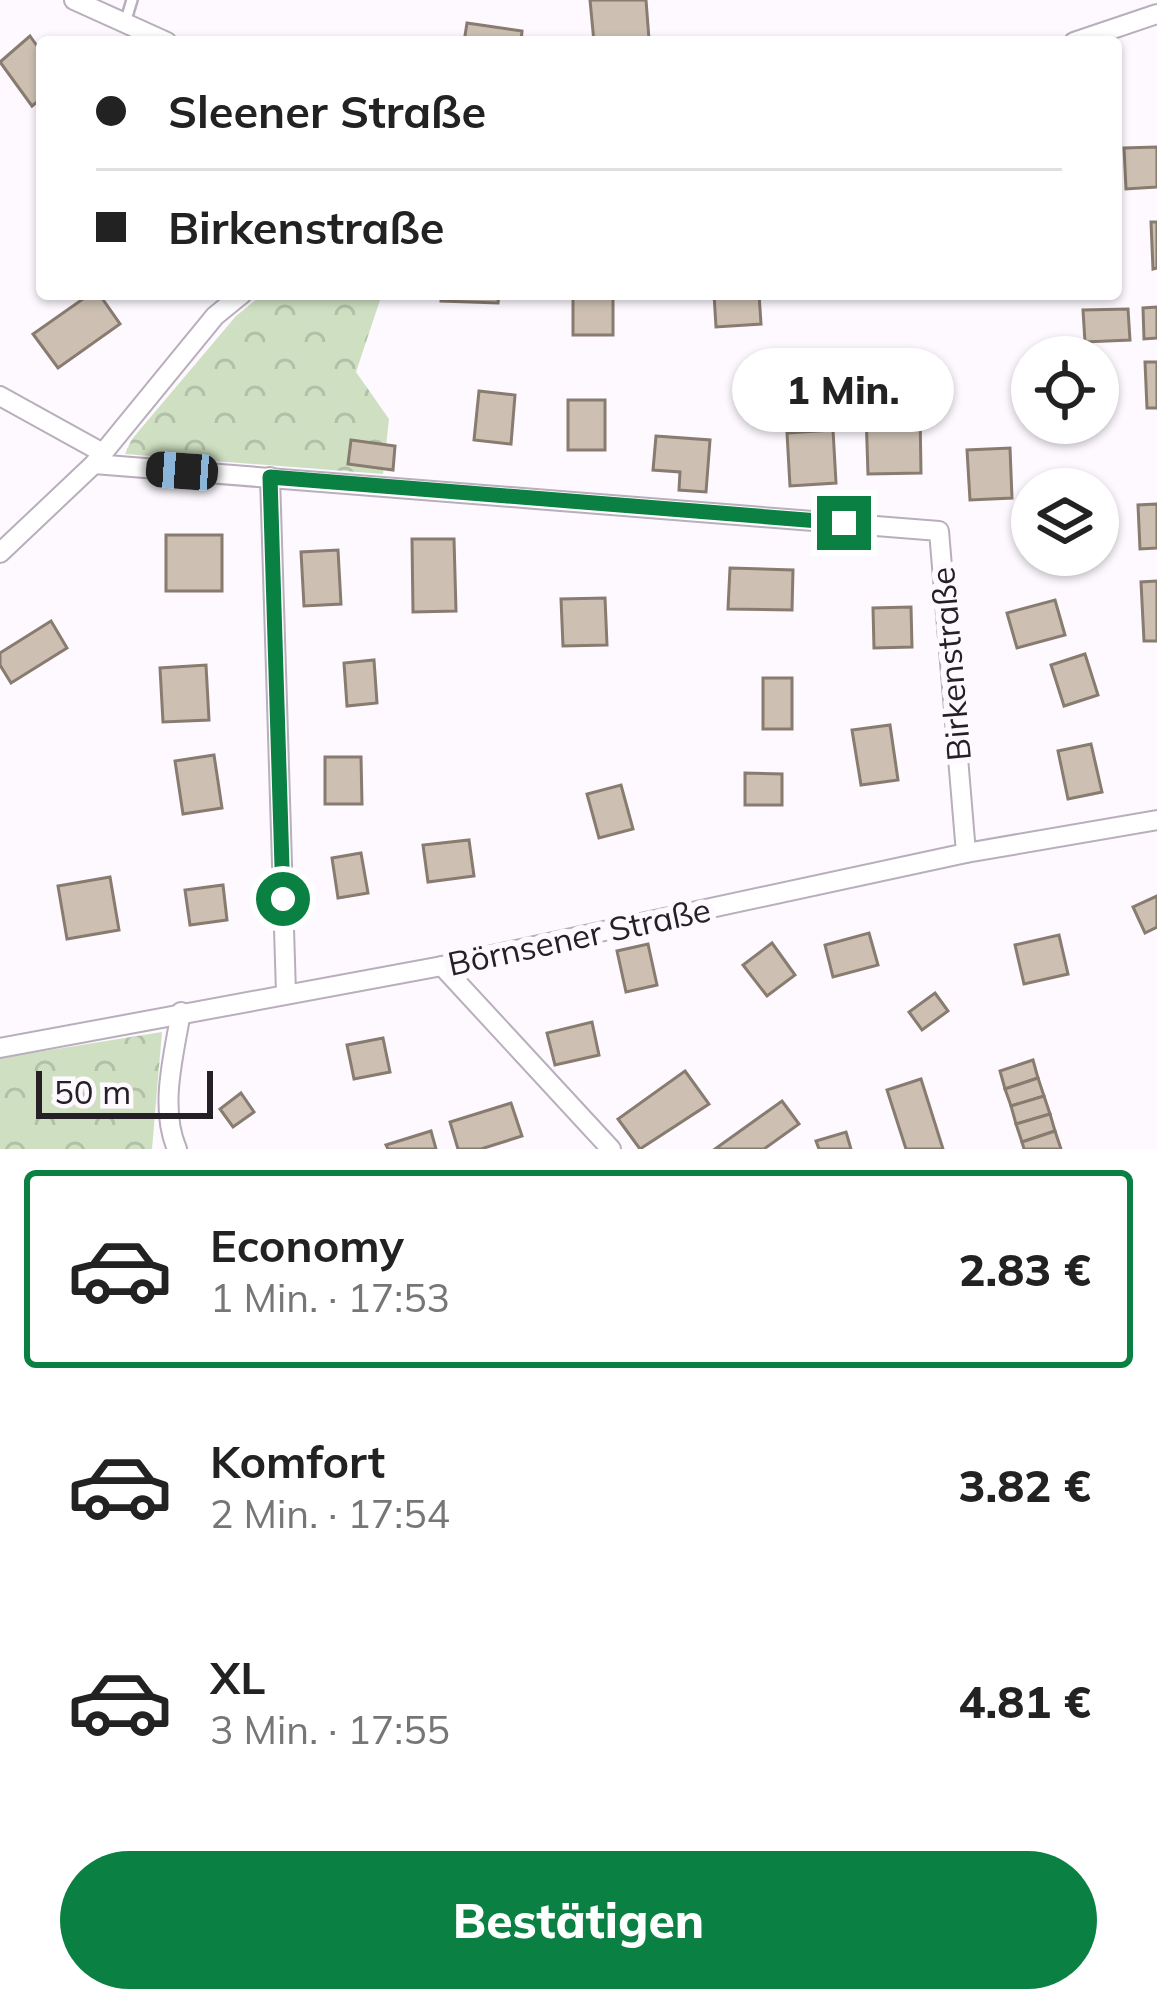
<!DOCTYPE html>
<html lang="de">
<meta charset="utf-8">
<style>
:root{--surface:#fff;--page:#f6f6f6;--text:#222;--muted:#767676;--line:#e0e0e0;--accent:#0b8043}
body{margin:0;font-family:Mulish,sans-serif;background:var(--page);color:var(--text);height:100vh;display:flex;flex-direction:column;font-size:45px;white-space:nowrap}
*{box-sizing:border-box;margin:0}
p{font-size:39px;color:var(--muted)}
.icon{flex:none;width:66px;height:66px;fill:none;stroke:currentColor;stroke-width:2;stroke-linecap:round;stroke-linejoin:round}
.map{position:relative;height:1149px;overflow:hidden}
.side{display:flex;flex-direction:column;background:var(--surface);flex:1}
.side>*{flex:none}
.hud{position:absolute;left:36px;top:36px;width:1086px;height:264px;border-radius:12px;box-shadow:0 3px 9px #0004;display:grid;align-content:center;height:264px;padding:0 60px;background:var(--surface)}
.tools{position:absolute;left:1011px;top:336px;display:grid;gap:24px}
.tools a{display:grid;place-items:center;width:108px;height:108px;border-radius:50%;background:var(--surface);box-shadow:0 3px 9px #0004;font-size:60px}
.scale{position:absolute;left:36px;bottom:30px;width:177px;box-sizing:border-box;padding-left:12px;border:6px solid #242025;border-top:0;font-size:33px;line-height:42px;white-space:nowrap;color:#242025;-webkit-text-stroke:9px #fdf9ff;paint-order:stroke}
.end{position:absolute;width:54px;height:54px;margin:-27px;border:15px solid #0b8043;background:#fff;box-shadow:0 0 0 6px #fff}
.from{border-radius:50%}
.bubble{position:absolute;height:84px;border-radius:42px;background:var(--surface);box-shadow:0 3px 9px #0004;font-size:39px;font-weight:800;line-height:84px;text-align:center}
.car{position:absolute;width:36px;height:72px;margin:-36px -18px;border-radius:15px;box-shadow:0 0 9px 3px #0007;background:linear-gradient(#222 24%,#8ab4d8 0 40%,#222 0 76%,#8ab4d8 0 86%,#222 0)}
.hud b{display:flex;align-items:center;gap:42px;height:114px;font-size:45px}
.hud b+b{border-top:3px solid var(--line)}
.hud i{width:30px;height:30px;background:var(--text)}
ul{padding:21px 0 0;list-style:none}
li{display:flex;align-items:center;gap:36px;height:198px;margin:0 24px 18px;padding:0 36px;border:6px solid transparent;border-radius:12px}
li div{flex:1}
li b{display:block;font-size:45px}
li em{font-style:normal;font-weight:800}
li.on{border-color:var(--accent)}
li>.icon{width:108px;height:108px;stroke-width:1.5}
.primary-button{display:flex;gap:24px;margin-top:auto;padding:24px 60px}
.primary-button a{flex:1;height:138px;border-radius:72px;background:var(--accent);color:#fff;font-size:48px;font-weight:800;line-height:138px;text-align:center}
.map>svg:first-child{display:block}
.forest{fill:url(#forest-crowns)}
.building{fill:#cdc0b3;stroke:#887b6f;stroke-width:3}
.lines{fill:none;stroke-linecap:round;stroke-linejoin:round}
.lane-casing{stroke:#b9aebc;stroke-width:14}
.street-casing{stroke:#b9aebc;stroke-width:22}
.lane{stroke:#fff;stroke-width:9}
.street{stroke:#fff;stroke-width:18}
.route{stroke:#0b8043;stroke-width:15}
.labels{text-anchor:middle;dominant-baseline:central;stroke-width:12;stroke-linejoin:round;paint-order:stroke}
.street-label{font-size:33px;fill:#242025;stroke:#fdf9ff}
</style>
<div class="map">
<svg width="1157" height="1149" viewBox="0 0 1157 1149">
<defs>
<pattern id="forest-crowns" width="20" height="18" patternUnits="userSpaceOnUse" patternTransform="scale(3)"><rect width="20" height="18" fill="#cfe0c2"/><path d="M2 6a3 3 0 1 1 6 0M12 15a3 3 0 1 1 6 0" fill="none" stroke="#b2c0a7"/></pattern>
</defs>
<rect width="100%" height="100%" fill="#fdf9ff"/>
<g class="forest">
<polygon points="263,294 382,294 356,372 389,419 383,474 125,454 132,439 236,316"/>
<polygon points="162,1032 152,1149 0,1149 0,1058"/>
</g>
<g class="building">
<polygon points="590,0 646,0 649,39 594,42"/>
<polygon points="467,23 522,31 521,42 464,42"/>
<polygon points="30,36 42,53 42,98 32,106 0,62"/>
<polygon points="1157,147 1157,187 1126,189 1124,148"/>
<polygon points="1151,222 1157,222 1157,268 1153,269"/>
<polygon points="90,294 99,294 120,324 58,368 33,334"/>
<polygon points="441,294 499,294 498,303 441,301"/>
<rect x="573" y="294" width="40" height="41"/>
<polygon points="714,294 759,294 761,324 716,327"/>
<polygon points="1157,307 1157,338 1144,339 1143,308"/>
<polygon points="1128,309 1130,340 1085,342 1083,310"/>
<polygon points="1145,362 1157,362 1157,408 1147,408"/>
<polygon points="479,391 515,395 511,444 474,440"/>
<rect x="568" y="400" width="37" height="50"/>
<polygon points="920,412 921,473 868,474 866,413"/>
<polygon points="833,430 836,483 790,486 787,433"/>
<polygon points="656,436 710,440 706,492 679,490 680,472 653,470"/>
<polygon points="351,440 395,446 393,470 348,464"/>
<polygon points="1010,448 1012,498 970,500 967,450"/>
<polygon points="1157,504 1157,548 1140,549 1138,505"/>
<rect x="166" y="535" width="56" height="56"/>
<polygon points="412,539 454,539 456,611 413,612"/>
<polygon points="338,550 341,604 304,606 301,552"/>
<polygon points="730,568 793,570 792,610 728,609"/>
<polygon points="1157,581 1157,641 1144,641 1141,582"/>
<polygon points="605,598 607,645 563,646 561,599"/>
<polygon points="1055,600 1065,635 1017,648 1007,613"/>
<polygon points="911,607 912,647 874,648 873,608"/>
<polygon points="51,621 67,648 11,683 0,665 0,653"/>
<polygon points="1085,654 1098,695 1064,706 1051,665"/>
<polygon points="374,660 377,703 347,706 344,663"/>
<polygon points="206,665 209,720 163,722 160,668"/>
<rect x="763" y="678" width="29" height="51"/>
<polygon points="890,725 898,780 861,785 852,730"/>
<polygon points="1091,744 1102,792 1068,799 1058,751"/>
<polygon points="214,755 222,808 183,814 175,761"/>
<polygon points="325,757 361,757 362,804 325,804"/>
<polygon points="745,773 782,774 782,805 745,805"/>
<polygon points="621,785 633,829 599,838 587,794"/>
<polygon points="469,840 474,876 428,882 423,845"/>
<polygon points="361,853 368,893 338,898 332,858"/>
<polygon points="110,877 119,930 67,939 58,886"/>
<polygon points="223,885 227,920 190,925 185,890"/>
<polygon points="1157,896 1157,927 1145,933 1133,907"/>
<polygon points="869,933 878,965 833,977 825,945"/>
<polygon points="1059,935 1068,974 1024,984 1015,945"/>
<polygon points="772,943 795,975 767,996 743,965"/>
<polygon points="648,944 657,985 626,992 617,951"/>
<polygon points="935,993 948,1011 922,1030 909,1012"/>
<polygon points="592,1022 599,1055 555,1065 547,1033"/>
<polygon points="383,1038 390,1072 354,1079 347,1045"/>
<polygon points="1033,1060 1038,1078 1005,1089 1000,1071"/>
<polygon points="685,1071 709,1104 640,1149 618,1119"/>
<polygon points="1038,1078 1044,1096 1011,1106 1005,1089"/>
<polygon points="921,1079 943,1149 906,1149 887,1090"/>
<polygon points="241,1093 254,1112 233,1127 220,1109"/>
<polygon points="1044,1096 1050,1114 1016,1124 1011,1106"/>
<polygon points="782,1101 799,1124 764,1149 715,1149"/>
<polygon points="511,1103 522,1136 481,1149 458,1149 450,1122"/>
<polygon points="1050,1114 1055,1131 1022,1142 1016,1124"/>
<polygon points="431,1131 436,1149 388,1149 386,1145"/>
<polygon points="1055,1131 1061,1149 1024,1149 1022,1142"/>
<polygon points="846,1132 851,1149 819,1149 816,1141"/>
</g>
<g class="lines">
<g class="lane-casing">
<polyline id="lane" points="125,23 132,0"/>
</g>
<g class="street-casing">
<g id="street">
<polyline points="74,0 167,42"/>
<polyline points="1074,42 1157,14"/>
<polyline points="0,396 103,453"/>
<polyline points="94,464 939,531 966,853"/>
<polyline points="270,477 286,993"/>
<polyline points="0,553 94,464 215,316 242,294"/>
<polyline points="442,966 611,1149"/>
<polyline points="0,1048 442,966 966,853 1157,820"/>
<path d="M 177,1149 C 159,1108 174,1054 181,1012"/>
</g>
</g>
<use href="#lane" class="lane"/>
<use href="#street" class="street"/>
</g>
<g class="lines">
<polyline class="route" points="283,899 270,477 844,523"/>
</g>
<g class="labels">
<g class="street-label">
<text transform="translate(950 664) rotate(-95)">Birkenstraße</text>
<text transform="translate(579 936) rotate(-12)">Börnsener Straße</text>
</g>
</g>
</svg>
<div class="tools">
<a><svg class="icon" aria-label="locate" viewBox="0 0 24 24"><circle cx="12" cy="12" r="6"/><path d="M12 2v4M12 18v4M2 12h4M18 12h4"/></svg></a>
<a><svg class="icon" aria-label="layers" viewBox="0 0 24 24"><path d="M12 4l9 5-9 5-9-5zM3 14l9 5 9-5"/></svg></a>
</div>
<div class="scale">50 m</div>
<i class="end from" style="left:283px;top:899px"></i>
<i class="end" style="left:844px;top:523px"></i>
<div class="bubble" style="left:732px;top:348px;width:222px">1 Min.</div>
<i class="car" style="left:182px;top:471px;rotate:274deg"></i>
<div class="hud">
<b><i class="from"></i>Sleener Straße</b>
<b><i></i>Birkenstraße</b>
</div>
</div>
<section class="side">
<ul>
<li class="on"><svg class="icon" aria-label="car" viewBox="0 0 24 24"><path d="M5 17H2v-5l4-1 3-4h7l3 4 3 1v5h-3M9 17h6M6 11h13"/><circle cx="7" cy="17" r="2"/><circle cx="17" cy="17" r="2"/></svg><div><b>Economy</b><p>1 Min. · 17:53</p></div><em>2.83 €</em></li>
<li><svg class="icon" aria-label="car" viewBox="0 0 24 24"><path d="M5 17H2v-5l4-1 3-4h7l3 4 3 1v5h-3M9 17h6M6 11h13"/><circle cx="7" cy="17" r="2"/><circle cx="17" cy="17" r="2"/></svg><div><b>Komfort</b><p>2 Min. · 17:54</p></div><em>3.82 €</em></li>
<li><svg class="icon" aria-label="car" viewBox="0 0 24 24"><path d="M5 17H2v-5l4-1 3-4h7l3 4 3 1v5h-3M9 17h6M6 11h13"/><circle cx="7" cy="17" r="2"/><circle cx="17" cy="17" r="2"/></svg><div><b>XL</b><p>3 Min. · 17:55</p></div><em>4.81 €</em></li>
</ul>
<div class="primary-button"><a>Bestätigen</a></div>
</section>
